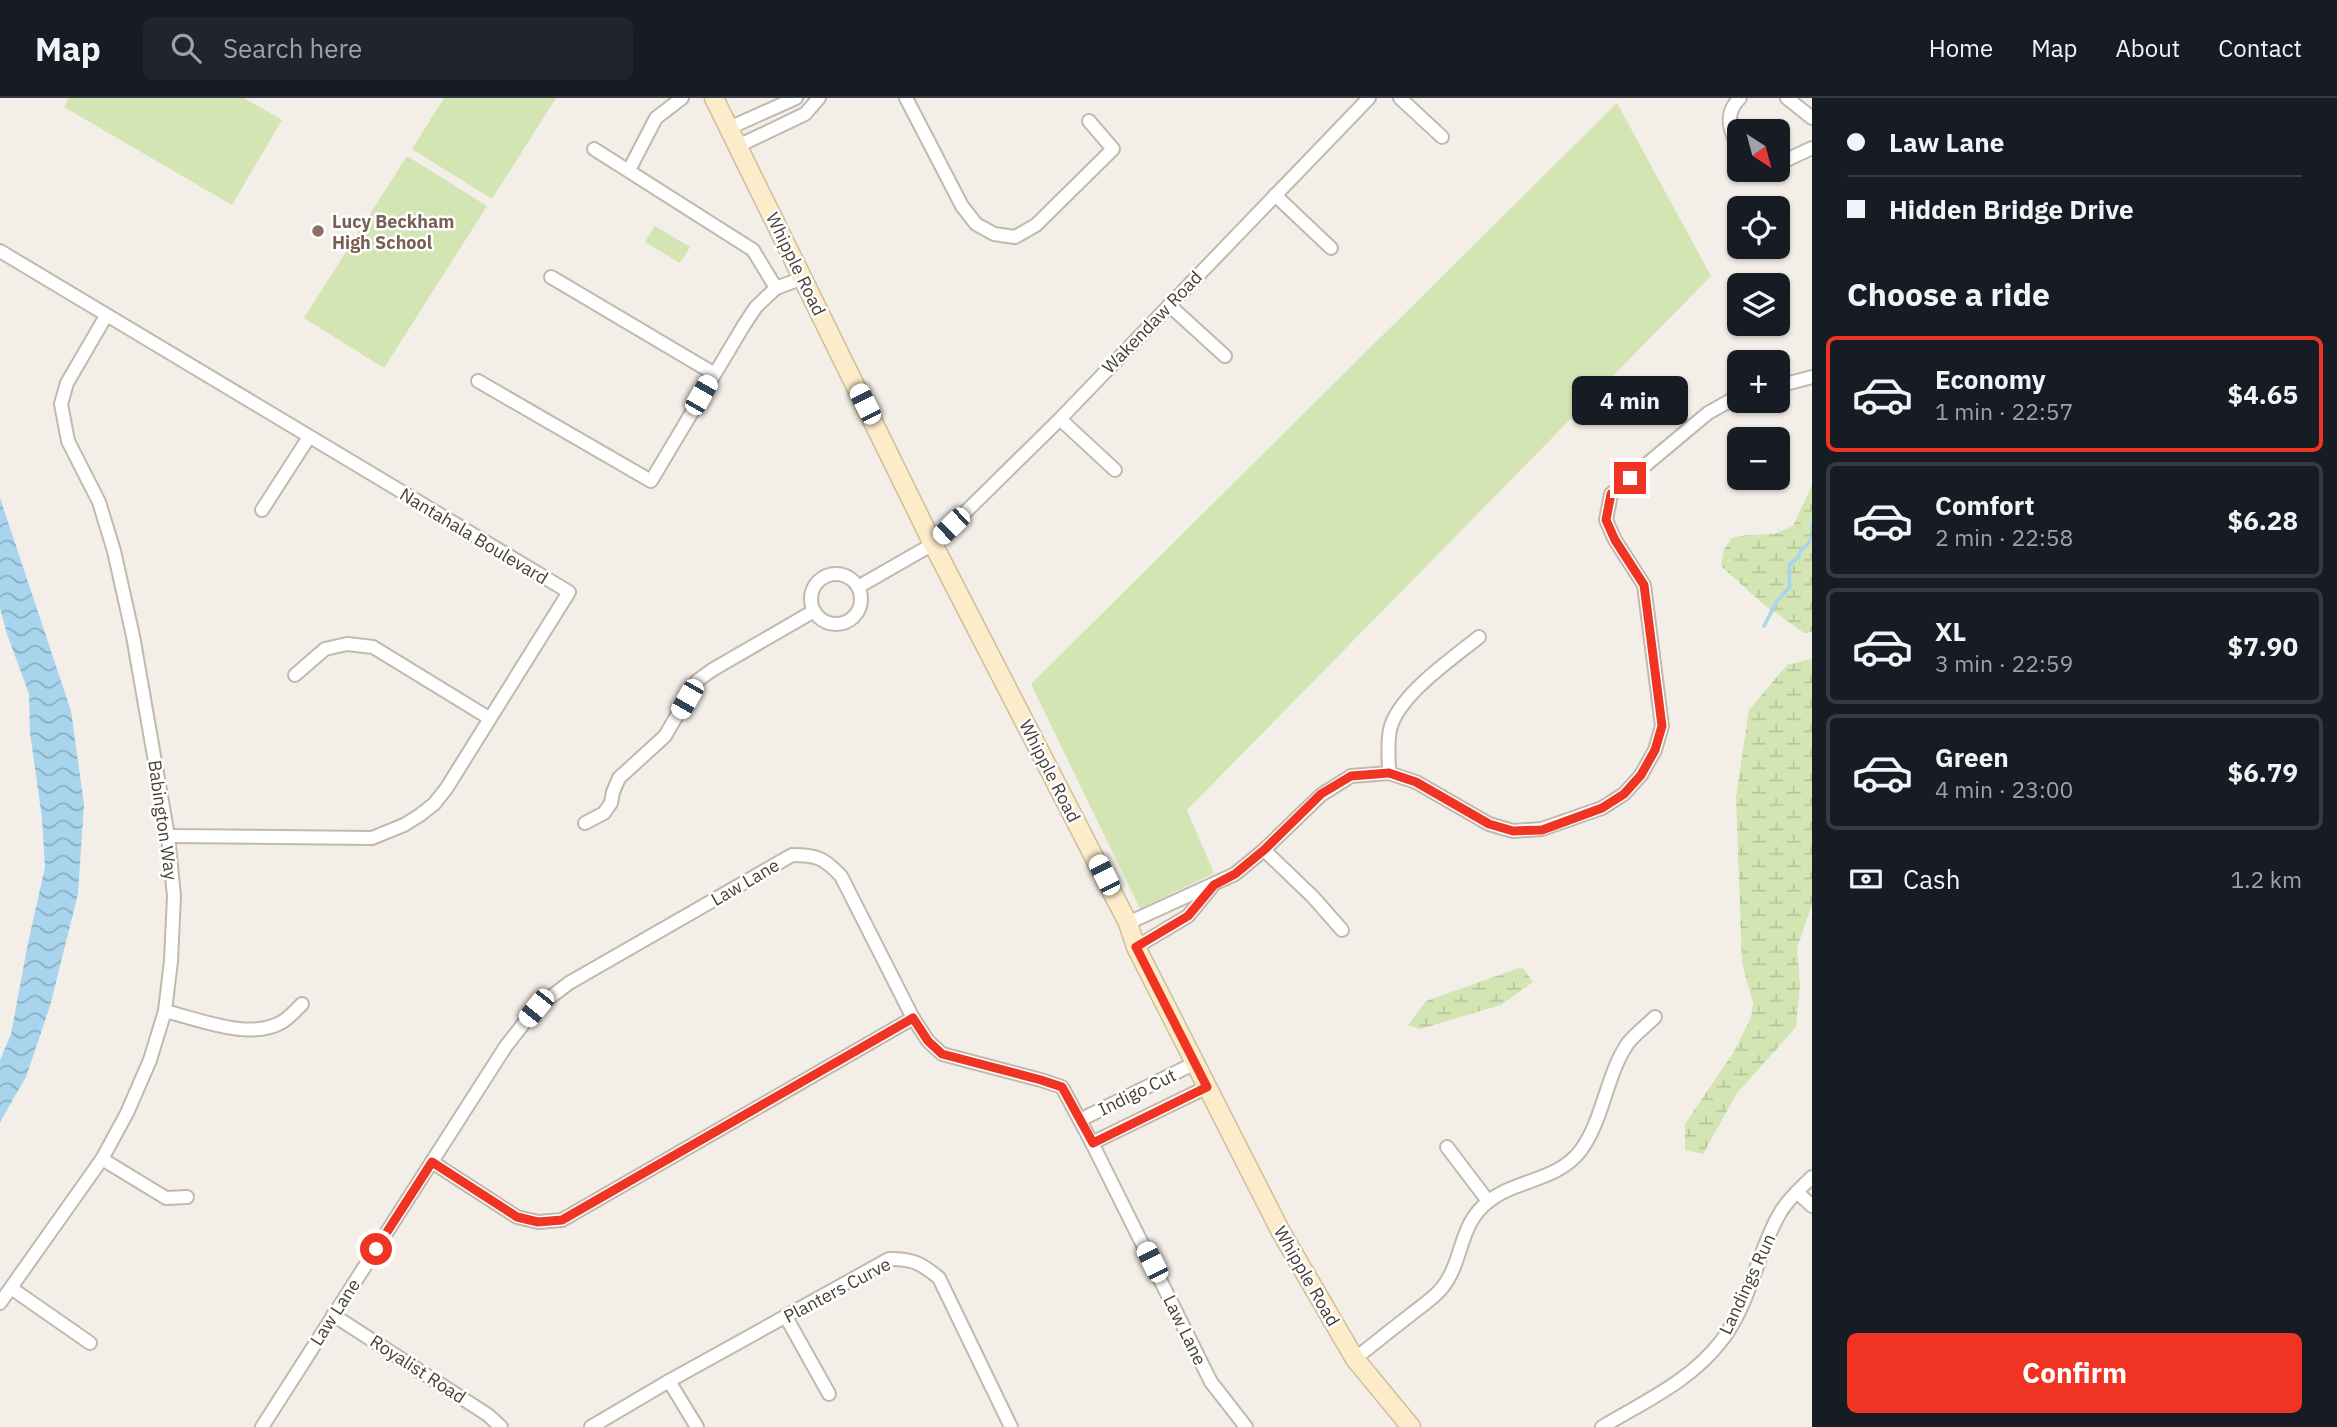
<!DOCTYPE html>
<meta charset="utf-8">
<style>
:root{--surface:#171b24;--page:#20242c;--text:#f1f3f6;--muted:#9ea1a6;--line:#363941;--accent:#ef3424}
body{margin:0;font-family:"IBM Plex Sans",sans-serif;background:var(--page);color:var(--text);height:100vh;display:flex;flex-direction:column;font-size:26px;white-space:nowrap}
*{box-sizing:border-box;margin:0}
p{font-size:23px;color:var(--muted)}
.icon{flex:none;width:38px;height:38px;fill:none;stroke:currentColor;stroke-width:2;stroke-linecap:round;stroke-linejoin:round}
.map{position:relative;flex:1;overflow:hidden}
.panel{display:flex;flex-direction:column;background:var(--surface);width:525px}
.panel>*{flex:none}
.banner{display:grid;align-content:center;height:154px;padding:0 35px;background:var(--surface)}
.needle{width:46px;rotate:144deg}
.controls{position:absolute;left:1727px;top:21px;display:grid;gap:14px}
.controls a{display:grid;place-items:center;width:63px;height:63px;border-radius:10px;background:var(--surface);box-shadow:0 2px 5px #0004;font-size:35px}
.end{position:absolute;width:32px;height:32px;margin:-16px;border:9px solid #ef3424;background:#fff;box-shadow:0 0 0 4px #fff}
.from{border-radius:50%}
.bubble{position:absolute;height:49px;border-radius:10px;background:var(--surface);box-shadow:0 2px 5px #0004;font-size:23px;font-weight:700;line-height:49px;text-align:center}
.car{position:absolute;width:21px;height:42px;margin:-21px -10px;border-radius:9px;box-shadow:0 0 5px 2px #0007;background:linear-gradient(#fff 24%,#345 0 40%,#fff 0 76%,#345 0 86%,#fff 0)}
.banner b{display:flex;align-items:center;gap:24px;height:66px;font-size:26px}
.banner b+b{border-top:2px solid var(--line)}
.banner i{width:18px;height:18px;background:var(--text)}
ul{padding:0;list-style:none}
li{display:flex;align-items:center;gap:21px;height:116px;margin:0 14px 10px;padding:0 21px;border:4px solid var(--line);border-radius:10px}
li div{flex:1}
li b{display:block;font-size:26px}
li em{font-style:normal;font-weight:700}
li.on{border-color:var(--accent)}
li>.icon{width:63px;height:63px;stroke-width:1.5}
h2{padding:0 35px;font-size:32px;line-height:84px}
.pay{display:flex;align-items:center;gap:18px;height:77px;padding:0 35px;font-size:26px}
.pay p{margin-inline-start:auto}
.action{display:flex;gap:14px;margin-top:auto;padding:14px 35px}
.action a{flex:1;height:80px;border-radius:10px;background:var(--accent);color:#fff;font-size:28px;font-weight:700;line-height:80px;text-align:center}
header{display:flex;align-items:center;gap:42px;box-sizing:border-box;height:98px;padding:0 35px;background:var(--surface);border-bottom:2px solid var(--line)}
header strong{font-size:33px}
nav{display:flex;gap:38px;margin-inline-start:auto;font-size:24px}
.search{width:490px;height:63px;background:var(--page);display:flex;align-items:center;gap:18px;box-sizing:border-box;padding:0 24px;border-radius:10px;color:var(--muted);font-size:26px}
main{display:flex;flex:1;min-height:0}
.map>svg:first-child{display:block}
.wetland{fill:url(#wetland-marsh)}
.park{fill:#d2e5b3}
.water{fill:url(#water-waves)}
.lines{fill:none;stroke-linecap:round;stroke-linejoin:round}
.stream{stroke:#a8d5ed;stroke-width:3.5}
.street-casing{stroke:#c1b9ae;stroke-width:16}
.secondary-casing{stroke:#d1be9a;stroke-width:21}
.street{stroke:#fff;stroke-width:12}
.secondary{stroke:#fcecca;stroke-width:18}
.route{stroke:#ef3424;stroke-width:9}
.education-dot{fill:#8d6e63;stroke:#fff;stroke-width:2.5}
.labels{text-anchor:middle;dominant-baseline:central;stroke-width:5;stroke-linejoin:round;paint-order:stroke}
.education-label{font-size:18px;font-weight:bold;fill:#785e54;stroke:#fff;text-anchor:start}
.street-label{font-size:18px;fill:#463f37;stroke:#fff}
</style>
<header>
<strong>Map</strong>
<div class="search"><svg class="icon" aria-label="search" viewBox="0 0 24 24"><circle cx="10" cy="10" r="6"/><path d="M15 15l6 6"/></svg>Search here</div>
<nav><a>Home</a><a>Map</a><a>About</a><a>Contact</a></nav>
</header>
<main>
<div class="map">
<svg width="1812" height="1329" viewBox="0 0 1812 1329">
<defs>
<pattern id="wetland-marsh" width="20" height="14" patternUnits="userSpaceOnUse" patternTransform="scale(1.75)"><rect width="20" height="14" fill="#d2e5b3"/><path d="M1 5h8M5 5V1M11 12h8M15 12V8" fill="none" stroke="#b6c69b"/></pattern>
<pattern id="water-waves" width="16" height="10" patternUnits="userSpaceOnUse" patternTransform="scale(1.75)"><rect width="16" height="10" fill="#a8d5ed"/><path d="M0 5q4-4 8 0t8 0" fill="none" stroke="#8baec1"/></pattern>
</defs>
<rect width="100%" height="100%" fill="#f3efe8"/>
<g class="wetland">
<polygon points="1812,387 1812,534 1804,535 1763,506 1721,468 1724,451 1732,440 1747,437 1774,436 1793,428"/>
<polygon points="1812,561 1812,806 1797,850 1800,887 1796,929 1737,995 1703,1056 1685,1052 1685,1026 1733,955 1751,920 1753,905 1742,865 1736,699 1749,612 1787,567"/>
<polygon points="1522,869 1533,884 1501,907 1420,931 1408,927 1426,903"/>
</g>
<g class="park">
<polygon points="69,0 244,0 282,22 232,107 64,9"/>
<polygon points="444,0 556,0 492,101 412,51"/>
<polygon points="1617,5 1711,178 1187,712 1214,775 1140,811 1031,586"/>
<polygon points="407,58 487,108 384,270 304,220"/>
<polygon points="655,128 690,149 680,165 645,144"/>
</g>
<polygon class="water" points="0,400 71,613 84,706 78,796 50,908 26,979 0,1024 0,962 11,936 28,845 45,769 42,720 30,635 29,596 7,536 0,510"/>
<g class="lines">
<g class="stream">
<polyline points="1812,426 1812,432"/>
<polyline points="1764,528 1777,503 1790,489 1789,478 1790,466 1799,459 1800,453 1808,446 1812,439"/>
</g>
<g class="street-casing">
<g id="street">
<polyline points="906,0 962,108 976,126 994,136 1015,139 1036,127 1113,51 1089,23"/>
<polyline points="1400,0 1442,39"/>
<polyline points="1787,0 1812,20"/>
<polyline points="729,30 796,0"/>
<polyline points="738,48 805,16 819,0"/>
<polyline points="594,51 753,152 776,190 803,180"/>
<path d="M 1740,51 C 1729,34 1724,15 1740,0"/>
<polyline points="1778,66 1812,50"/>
<polyline points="629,72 656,20 682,0"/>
<polyline points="1275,97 1331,150"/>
<polyline points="0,153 569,494 446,691 434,706 420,717 404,727 372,740 168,738"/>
<polyline points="551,179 713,275"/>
<polyline points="1169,207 1225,258"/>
<polyline points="478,283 651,383 744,227 756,209 776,190"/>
<polyline points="1778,288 1812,279"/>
<polyline points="1060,321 1115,372"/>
<polyline points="262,412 309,339"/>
<circle cx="836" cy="501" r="25"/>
<polyline points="858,489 933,446 1060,321 1369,0"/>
<polyline points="295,577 325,551 347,546 373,549 489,620"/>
<path d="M 1389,675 C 1389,661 1387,645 1390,632 C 1397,598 1453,560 1479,539"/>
<polyline points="585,725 604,715 611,705 613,694 619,680 665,638 697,583 712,572 814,513"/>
<polyline points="1264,752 1313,799 1342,832"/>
<polyline points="1128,825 1235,776 1264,752 1321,697 1351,678 1389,675 1416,684 1489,726 1513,733 1542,731 1602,710 1624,696 1641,677 1655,652 1662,628 1644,487 1615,442 1606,422 1611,396 1708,315 1740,297"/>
<polyline points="1136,849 1188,818 1211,790"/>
<path d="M 165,913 C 198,921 250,943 282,924 C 289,920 296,912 302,906"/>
<polyline points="1080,1022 1195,965"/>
<polyline points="1092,1045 1207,989"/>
<polyline points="1447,1049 1488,1103"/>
<polyline points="102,1061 166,1100 187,1099"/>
<polyline points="432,1064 517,1119 538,1124 562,1122 913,920"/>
<polyline points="1797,1094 1812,1108"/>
<polyline points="11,1190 90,1245"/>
<polyline points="0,1205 102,1061 127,1015 150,962 165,913 171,863 174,798 168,738 133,538 114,453 99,404 68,343 61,306 67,285 106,218"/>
<polyline points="333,1217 488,1317 501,1329"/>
<polyline points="786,1219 829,1296"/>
<path d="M 1355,1261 C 1373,1246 1391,1232 1409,1218 C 1420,1209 1433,1201 1442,1190 C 1464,1163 1458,1126 1489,1103 C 1517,1081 1558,1083 1581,1052 C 1604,1020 1606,977 1628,945 C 1635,936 1646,928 1655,919"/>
<polyline points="669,1283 697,1329"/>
<path d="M 262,1329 L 506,948 L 536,910 L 569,885 L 792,757 C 817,757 824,760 841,778 L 913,920 L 928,943 L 942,956 L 1041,982 L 1062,989 L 1092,1045 L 1211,1284 L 1246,1329"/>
<path d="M 591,1329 L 669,1283 L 889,1161 C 913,1161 921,1165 939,1180 L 1011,1329"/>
<path d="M 1602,1329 C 1645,1303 1691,1283 1722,1242 C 1751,1204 1757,1154 1780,1115 C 1788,1101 1801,1090 1812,1079"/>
</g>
</g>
<g class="secondary-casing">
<polyline id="secondary" points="714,0 933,446 1128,825 1136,849 1281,1134 1355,1261 1411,1329"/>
</g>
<use href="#street" class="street"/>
<use href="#secondary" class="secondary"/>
</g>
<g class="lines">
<polyline class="route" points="376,1151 432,1064 517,1119 538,1124 562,1122 913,920 928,943 942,956 1041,982 1062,989 1093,1045 1207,989 1136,849 1188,818 1214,787 1235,776 1264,752 1321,696 1351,678 1389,675 1416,684 1489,726 1513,733 1542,732 1602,710 1624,696 1641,677 1655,652 1662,628 1644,487 1615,442 1606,422 1611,396 1630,380"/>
</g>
<circle class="education-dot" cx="318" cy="133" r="7"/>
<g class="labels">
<g class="education-label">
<text x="332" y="123">Lucy Beckham<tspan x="332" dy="21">High School</tspan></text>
</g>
<g class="street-label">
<text transform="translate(796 166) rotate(64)">Whipple Road</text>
<text transform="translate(1152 224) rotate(-46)">Wakendaw Road</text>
<text transform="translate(474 438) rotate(31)">Nantahala Boulevard</text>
<text transform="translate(1050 673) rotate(63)">Whipple Road</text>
<text transform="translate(163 722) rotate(82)">Babington Way</text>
<text transform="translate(745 784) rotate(-30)">Law Lane</text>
<text transform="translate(1137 994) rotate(-26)">Indigo Cut</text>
<text transform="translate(1307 1178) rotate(60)">Whipple Road</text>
<text transform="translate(1747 1186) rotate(-65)">Landings Run</text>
<text transform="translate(837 1192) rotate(-28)">Planters Curve</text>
<text transform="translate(335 1214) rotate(-57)">Law Lane</text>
<text transform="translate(1185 1232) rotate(64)">Law Lane</text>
<text transform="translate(418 1271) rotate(33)">Royalist Road</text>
</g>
</g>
</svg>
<div class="controls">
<a><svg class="needle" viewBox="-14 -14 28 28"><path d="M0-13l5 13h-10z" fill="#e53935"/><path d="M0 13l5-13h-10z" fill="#9ea1a6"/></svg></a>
<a><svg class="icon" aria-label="locate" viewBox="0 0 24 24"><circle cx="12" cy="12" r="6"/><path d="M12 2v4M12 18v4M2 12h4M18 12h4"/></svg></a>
<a><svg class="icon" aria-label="layers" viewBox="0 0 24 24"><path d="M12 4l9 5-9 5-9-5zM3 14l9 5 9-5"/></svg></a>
<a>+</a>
<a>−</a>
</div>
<i class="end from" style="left:376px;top:1151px"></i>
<i class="end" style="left:1630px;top:380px"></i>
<div class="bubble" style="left:1572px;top:278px;width:116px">4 min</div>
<i class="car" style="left:701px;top:297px;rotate:30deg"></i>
<i class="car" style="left:865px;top:306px;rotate:333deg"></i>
<i class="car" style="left:951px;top:428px;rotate:226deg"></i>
<i class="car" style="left:687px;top:601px;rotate:210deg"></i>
<i class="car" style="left:1104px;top:777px;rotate:333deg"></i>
<i class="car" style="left:536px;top:910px;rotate:219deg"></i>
<i class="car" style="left:1152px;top:1164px;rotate:333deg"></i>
</div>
<section class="panel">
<div class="banner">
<b><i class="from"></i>Law Lane</b>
<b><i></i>Hidden Bridge Drive</b>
</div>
<h2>Choose a ride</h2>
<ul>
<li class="on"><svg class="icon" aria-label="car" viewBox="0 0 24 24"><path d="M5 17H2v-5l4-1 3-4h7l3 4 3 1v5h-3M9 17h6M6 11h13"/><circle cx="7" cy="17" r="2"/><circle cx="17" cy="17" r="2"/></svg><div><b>Economy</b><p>1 min · 22:57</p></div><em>$4.65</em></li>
<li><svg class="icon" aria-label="car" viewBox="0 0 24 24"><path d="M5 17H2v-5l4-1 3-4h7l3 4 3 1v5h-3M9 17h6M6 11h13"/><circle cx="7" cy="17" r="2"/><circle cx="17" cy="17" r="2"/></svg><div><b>Comfort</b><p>2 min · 22:58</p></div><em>$6.28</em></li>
<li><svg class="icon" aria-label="car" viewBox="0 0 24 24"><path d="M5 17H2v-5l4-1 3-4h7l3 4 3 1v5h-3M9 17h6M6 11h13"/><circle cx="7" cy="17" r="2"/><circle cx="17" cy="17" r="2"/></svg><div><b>XL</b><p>3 min · 22:59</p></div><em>$7.90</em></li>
<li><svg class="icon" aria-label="car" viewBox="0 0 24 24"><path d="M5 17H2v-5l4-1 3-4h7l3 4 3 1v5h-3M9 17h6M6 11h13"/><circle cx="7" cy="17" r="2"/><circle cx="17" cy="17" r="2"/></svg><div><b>Green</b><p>4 min · 23:00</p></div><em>$6.79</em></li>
</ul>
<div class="pay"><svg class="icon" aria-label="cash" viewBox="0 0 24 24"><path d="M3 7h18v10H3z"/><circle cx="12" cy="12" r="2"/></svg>Cash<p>1.2 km</p></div>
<div class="action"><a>Confirm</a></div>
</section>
</main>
